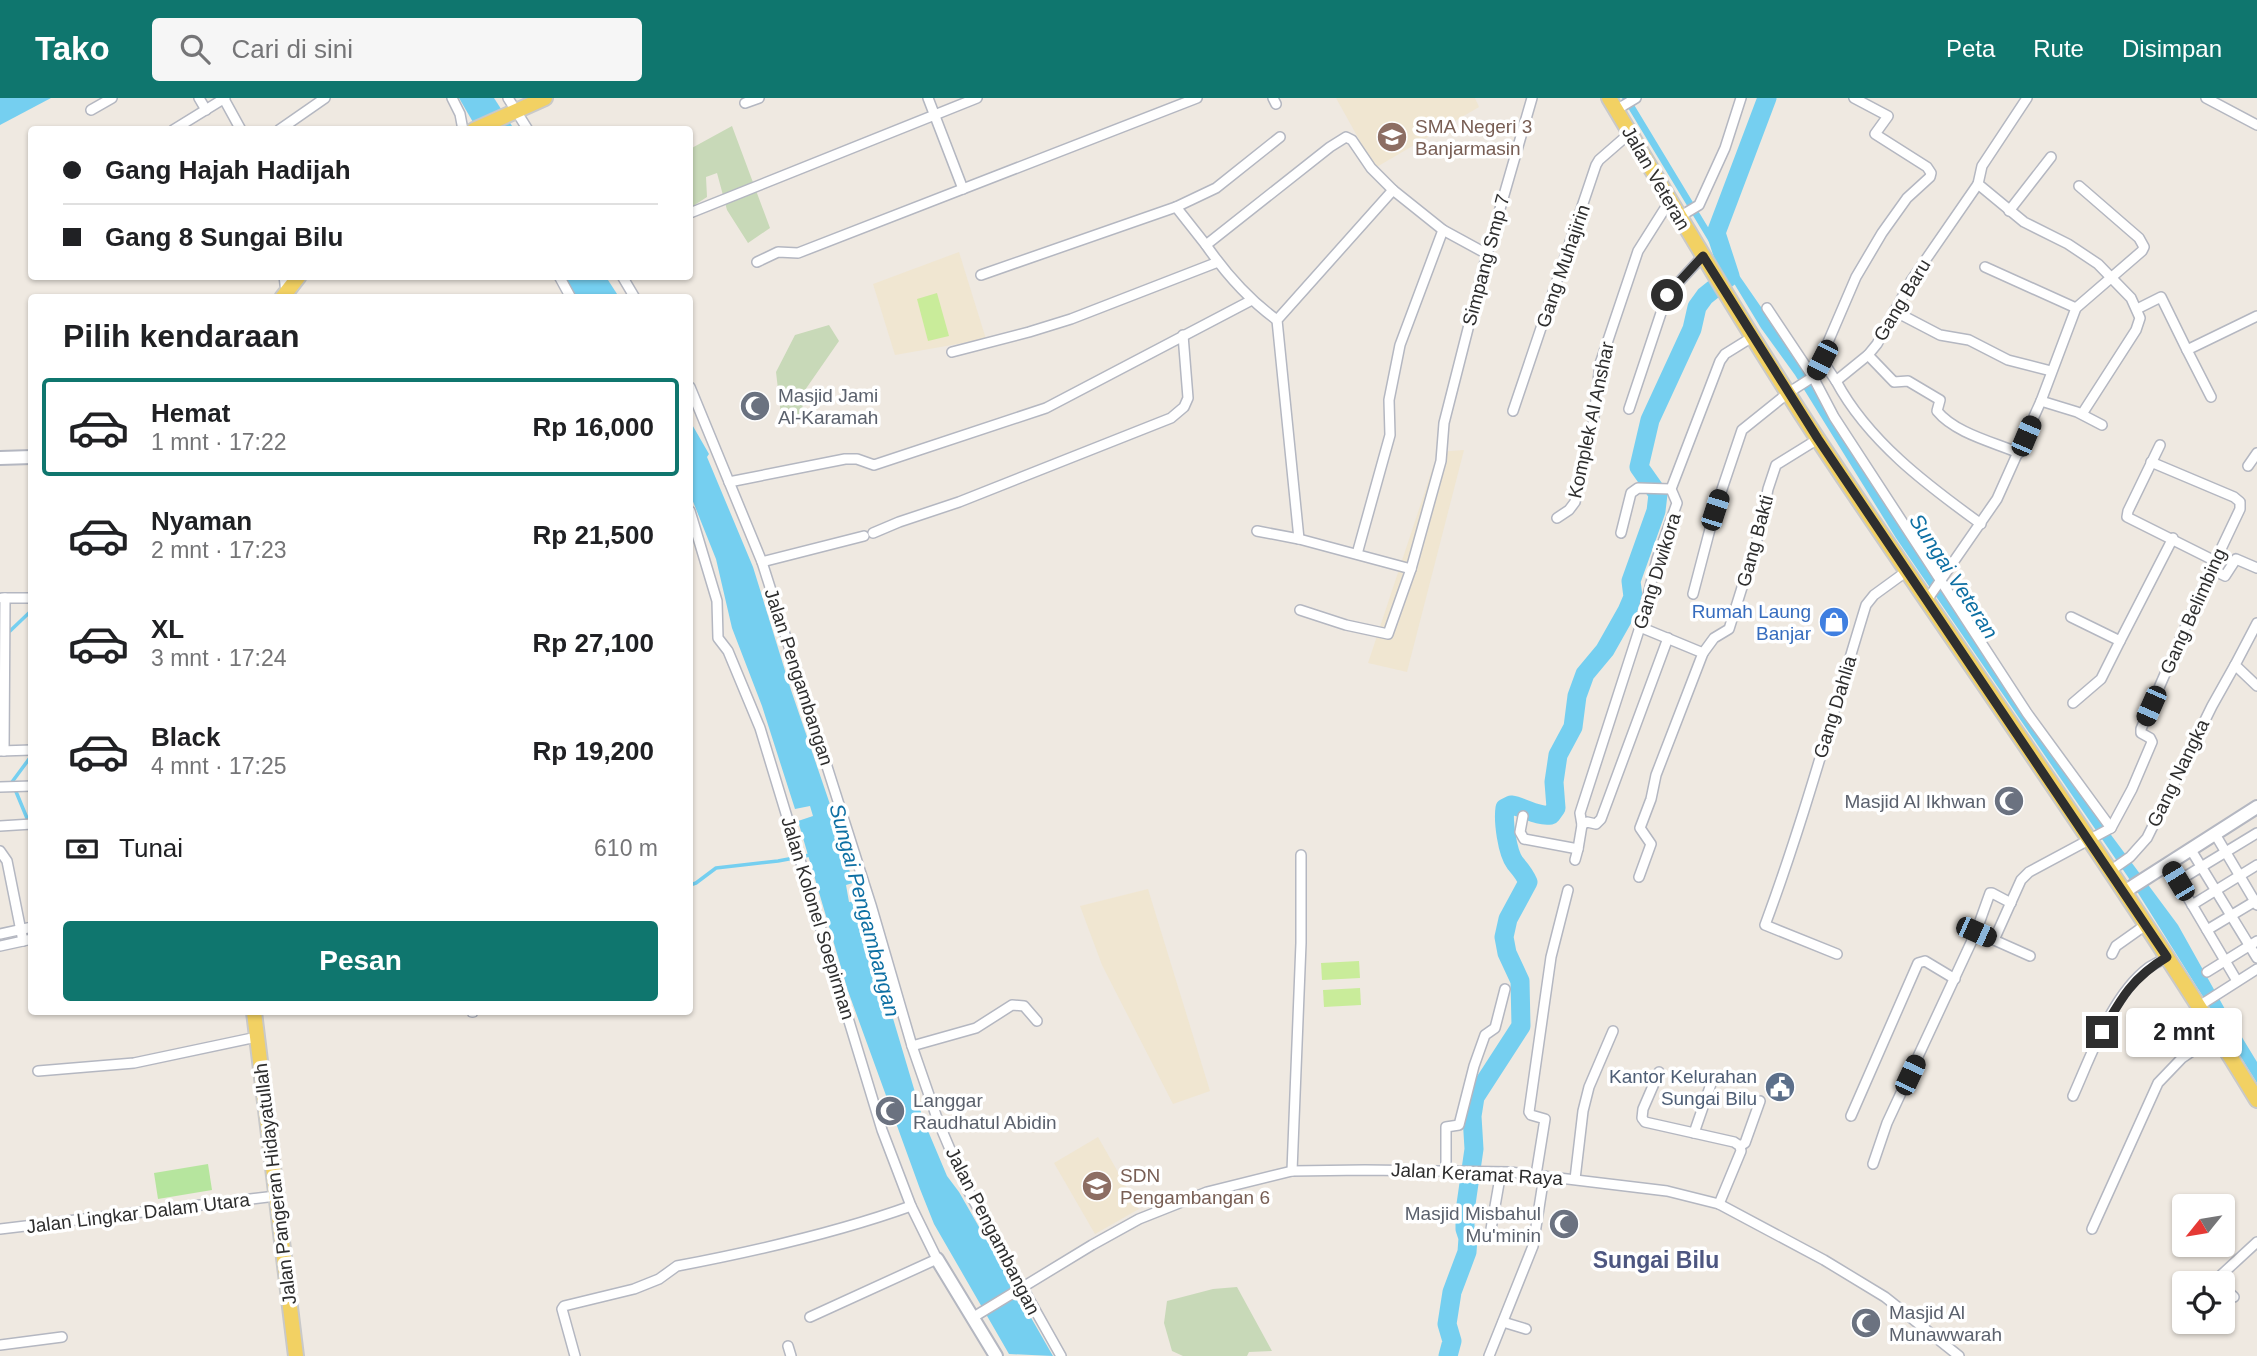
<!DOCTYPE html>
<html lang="id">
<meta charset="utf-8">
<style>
:root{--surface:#fff;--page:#f6f6f6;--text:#202124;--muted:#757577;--line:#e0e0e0;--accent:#0f766e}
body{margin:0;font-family:Helvetica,sans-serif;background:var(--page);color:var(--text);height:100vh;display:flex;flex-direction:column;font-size:26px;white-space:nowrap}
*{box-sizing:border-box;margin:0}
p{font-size:23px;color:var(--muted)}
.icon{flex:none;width:38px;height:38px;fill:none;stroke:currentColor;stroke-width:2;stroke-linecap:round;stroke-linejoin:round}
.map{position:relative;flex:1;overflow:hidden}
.drawer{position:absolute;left:28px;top:196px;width:665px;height:721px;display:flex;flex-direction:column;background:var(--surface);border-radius:7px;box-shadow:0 2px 5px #0004}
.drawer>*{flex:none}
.top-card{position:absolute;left:28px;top:28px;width:665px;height:154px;border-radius:7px;box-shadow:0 2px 5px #0004;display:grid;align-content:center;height:154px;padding:0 35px;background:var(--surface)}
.needle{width:46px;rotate:240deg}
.controls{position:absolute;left:2172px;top:1096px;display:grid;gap:14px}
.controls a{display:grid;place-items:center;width:63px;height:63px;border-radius:7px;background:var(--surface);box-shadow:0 2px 5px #0004;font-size:35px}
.end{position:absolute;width:32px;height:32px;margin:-16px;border:9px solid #2e2e2e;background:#fff;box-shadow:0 0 0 4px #fff}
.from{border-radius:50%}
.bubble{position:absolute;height:49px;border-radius:7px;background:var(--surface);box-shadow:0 2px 5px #0004;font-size:23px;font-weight:800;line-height:49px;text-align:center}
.car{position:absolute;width:21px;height:42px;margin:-21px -10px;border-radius:9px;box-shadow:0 0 5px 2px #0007;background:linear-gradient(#222 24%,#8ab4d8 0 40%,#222 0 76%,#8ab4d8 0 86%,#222 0)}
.top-card b{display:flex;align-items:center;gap:24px;height:66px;font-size:26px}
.top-card b+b{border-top:2px solid var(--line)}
.top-card i{width:18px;height:18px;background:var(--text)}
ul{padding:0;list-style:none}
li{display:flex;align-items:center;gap:21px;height:98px;margin:0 14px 10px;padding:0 21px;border:4px solid transparent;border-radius:7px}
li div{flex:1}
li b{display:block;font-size:26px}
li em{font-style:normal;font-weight:800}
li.current{border-color:var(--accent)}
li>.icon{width:63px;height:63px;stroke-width:1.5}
h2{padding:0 35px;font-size:32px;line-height:84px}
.pay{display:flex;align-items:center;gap:18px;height:77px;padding:0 35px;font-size:26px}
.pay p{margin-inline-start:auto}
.cta{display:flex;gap:14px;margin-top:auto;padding:14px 35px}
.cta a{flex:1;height:80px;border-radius:7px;background:var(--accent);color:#fff;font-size:28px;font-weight:800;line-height:80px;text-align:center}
header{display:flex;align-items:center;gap:42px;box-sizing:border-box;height:98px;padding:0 35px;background:var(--accent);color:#fff}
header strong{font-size:33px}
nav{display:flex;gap:38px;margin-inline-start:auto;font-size:24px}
.search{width:490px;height:63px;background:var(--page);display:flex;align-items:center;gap:18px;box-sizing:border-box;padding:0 24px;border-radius:7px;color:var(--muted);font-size:26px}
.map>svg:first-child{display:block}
.education{fill:#f0e6d1}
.green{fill:#b6e59e}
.cemetery{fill:#c8d9b8}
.pitch{fill:#c9ec9a}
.water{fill:#75cff0}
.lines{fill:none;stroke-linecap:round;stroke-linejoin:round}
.stream{stroke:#75cff0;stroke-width:3.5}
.river{stroke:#75cff0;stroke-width:19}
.street-casing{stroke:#b4b7c1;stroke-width:12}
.secondary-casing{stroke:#b4b7c1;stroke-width:16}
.primary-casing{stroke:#c9c9c9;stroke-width:18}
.street{stroke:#fff;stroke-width:9}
.secondary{stroke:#fff;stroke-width:12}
.primary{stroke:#f2d163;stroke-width:14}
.route{stroke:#2e2e2e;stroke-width:9}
.labels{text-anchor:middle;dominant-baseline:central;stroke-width:7;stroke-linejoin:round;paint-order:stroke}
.education-label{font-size:19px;fill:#785e54;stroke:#fff;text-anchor:start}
.street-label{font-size:19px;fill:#2e2e2e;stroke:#fff}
.worship-label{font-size:19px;fill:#5b616d;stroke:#fff;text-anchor:start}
.shop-label{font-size:19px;fill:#366cbe;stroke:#fff;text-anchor:end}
.service-label{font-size:19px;fill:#4e5e75;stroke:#fff;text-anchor:end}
.water-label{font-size:21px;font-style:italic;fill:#0d6fa3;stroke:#fff}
.quarter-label{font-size:23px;font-weight:bold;fill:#4d5680;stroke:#fff}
</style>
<header>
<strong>Tako</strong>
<div class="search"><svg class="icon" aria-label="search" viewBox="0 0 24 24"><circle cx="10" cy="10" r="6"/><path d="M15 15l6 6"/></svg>Cari di sini</div>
<nav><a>Peta</a><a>Rute</a><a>Disimpan</a></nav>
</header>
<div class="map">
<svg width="2257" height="1258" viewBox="0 0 2257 1258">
<rect width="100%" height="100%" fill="#efe9e1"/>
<g class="education">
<polygon points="1336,0 1475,0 1479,9 1375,70"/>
<polygon points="959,154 986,241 895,257 873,186"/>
<polygon points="1464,352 1407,574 1368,565 1438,354"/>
<polygon points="1148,791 1210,993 1173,1006 1102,867 1080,808"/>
<polygon points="1098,1039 1139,1111 1095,1136 1054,1065"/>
</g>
<polygon class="green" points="208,1066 212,1092 158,1101 154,1075"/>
<g class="cemetery">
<polygon points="732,28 770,130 748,145 727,112 717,75 706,79 707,99 690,110 690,66 692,63 690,51"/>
<polygon points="829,227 839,243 805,292 801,319 790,326 781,317 776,274 795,237"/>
<polygon points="1237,1189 1272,1253 1249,1254 1247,1258 1183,1258 1172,1253 1164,1225 1167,1203 1213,1191"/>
</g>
<g class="pitch">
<polygon points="937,195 949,238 928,243 917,201"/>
<polygon points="1359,863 1360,880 1322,882 1321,865"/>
<polygon points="1360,890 1361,907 1324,909 1323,892"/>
</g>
<g class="water">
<polygon points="0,0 51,0 0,27"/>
<polygon points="459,0 494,0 514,31 477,31"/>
<polygon points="1622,0 1630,0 1723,154 1792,254 1832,318 2094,714 2178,827 2226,913 2257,964 2257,985 2128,779 1896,440 1795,277 1761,230"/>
<polygon points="564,179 606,179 619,199 577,199"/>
<polygon points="690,323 709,356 707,359 753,469 791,592 835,721 853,785 846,787 849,804 858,803 923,1021 947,1078 959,1094 1053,1258 1009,1256 934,1126 920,1091 848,893 798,723 813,718 810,708 795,711 762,608 732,530 716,461 690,396"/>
</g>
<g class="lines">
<g class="stream">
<polyline points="10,533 32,512"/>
<polyline points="29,725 12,684 32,657"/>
<polyline points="690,787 696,785 716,770 778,763 810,757"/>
</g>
<path class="river" d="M 1448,1258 L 1452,1243 L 1447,1226 L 1452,1194 L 1467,1154 L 1468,1140 L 1465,1131 L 1465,1113 L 1474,1051 L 1472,1018 L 1475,999 L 1521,928 L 1520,883 L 1507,855 L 1504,839 L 1508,821 L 1528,784 C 1524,775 1521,772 1515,765 C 1507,754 1503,723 1505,710 L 1511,707 C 1525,709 1536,719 1551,717 L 1556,710 L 1554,684 L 1558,657 L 1573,629 L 1577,598 L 1585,576 L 1605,552 L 1627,513 L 1633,499 L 1631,483 L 1656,413 L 1658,396 L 1639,369 L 1650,322 L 1692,231 L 1697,209 L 1705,198 L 1730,178 L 1716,135 L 1767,0"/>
<g class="street-casing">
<g id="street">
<polyline points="199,0 206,12"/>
<polyline points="452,0 460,16 463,32"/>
<polyline points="508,0 528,32"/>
<polyline points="928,0 963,91"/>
<polyline points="1273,0 1276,6"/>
<polyline points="2027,0 1982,68 1978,86 2024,124 2068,146 2098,166 2131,200 2140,220 2136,232 2082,316"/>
<polyline points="2206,0 2257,27"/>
<polyline points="224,1 241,32"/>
<polyline points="745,5 759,0"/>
<polyline points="91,12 112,0"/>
<polyline points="1616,12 1636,0"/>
<polyline points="173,32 225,0"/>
<polyline points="279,32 325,0"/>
<polyline points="2009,113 2051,59"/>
<polyline points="690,115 977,0"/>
<polyline points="1679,119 1699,107 1725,50 1741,0"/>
<polyline points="1206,147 1176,109 1216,90 1280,39"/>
<polyline points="757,164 778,154 798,155 1197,0"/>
<polyline points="1985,169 2076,210"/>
<polyline points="981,177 1176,109"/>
<polyline points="284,178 286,194"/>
<polyline points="559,178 571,200"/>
<polyline points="622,178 635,200"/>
<polyline points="1767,210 1813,279 1834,319 2027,615 2111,730"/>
<polyline points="2137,211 2161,199 2187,252"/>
<polyline points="1894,213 1940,237 1969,242 2008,262 2051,273"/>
<path d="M 1277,222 C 1248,201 1226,176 1206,147 L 1330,49 L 1346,39 L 1352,42 L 1371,70 L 1393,92"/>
<polyline points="952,254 1029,234 1071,221 1218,164"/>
<path d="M 1868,257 L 1894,284 L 1908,283 L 1940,302 L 1937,313 C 1955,335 1993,344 2019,355"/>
<polyline points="1822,262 1836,283 1868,257 1877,246 1911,183 1978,86"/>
<path d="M 1836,283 C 1868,343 1927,387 1981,426"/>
<polyline points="690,289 762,464 871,807 912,948 938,1023 966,1089 1061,1258"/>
<polyline points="2211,299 2187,252 2257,218"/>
<polyline points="2041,303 2077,314 2102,327"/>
<polyline points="1629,311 1667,197 1703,158"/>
<polyline points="1513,313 1596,67 1599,62 1630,35"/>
<polyline points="2160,347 2128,413 2127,419 2215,463"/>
<polyline points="2248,368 2257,355"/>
<polyline points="729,384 845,361 857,361 874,367 1046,310 1250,203"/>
<polyline points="690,413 717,503 718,540 728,553 760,630 882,1032 911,1108 937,1161 810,1219"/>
<polyline points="1557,420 1569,412 1575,404 1593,328 1600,266 1638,153 1669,104"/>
<polyline points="1257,433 1299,441 1411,471"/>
<polyline points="873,435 899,424 959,404 1171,320 1184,309 1188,300 1183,237"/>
<polyline points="1621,435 1631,395 1638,390 1671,391"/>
<polyline points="1299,441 1277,222 1393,92 1443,132 1487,156"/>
<polyline points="1357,456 1390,337 1389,302 1400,247 1443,132"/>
<polyline points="762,464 864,438"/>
<polyline points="2211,471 2225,478 2236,461 2257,470"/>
<polyline points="1693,496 1715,412 1742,332 1788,295 1813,279 1856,179 1882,135 1907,100 1930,79 1931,75 1927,69 1875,36 1888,18 1854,0"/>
<polyline points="2,500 32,500"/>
<polyline points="1927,502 1997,401 2041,303 2076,210 2142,153 2144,149 2139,140 2079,88"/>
<polyline points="1300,512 1346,527 1388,536 1411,471 1441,363 1444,325 1487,156 1532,0"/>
<polyline points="2071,519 2120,543 2101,581 2073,605"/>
<polyline points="2257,525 2235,567 2257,588"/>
<polyline points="2120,543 2173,440"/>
<polyline points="1703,555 1714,540 1729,531 1760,432 1768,391 1776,367 1818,341"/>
<polyline points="0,653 32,652"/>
<polyline points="4,653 5,500"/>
<polyline points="0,689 32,688"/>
<polyline points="1523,718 1520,734 1524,741 1578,751 1582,727 1587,724 1596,726 1601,721 1668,540"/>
<polyline points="1582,727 1580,715 1640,529 1657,461 1677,405 1671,391 1720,263 1725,256 1754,238"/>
<polyline points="0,728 32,726"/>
<polyline points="2215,736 2257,807"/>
<polyline points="2191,752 2257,860"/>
<polyline points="0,753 7,763 23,843"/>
<polyline points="1575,762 1578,751"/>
<polyline points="2168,766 2237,883"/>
<polyline points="2110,773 2130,759 2147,740 2212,608 2235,567"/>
<polyline points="1639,779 1651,746 1640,730 1651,701 1656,677 1703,555 1640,529"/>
<polyline points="2178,783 2257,735"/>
<polyline points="2192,807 2257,767"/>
<polyline points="2207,832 2257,802"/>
<polyline points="0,836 32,829"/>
<polyline points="1994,842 1976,834 1990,795 1992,795 2011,805"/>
<polyline points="0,848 32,841"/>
<path d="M 1837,856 L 1765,827 C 1804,722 1833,614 1866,507 L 1874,497 L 1907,473"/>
<polyline points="2112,856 2116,848 2147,826"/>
<polyline points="2030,858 1994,842 2021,782 2029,774 2111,730 2132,691 2152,644 2150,640 2141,635 2141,631 2202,491 2240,411 2240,404 2234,399 2151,364"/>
<polyline points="2207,874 2257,843"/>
<polyline points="2199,908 2257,871"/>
<polyline points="472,914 473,914"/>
<polyline points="912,948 976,930 1012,907 1024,908 1037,923"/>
<polyline points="38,973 134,965 257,939"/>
<polyline points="1659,974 1643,1011 1642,1020 1645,1024 1734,1044 1740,1048 1741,1053 1719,1106"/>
<path d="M 2073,998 C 2091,958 2112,897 2148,870 C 2154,866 2161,863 2167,859"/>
<polyline points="1851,1018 1918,865 1925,863 1955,881"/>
<polyline points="1694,1035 1712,983"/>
<polyline points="1740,1048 1745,1045 1760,1003"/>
<polyline points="1873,1066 1887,1025 1976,834"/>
<polyline points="1446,1072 1446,1029 1459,1027 1474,968 1485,937 1495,930 1505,891"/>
<polyline points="1292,1073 1301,845 1301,757"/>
<polyline points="1536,1077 1545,1021 1531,1017 1529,1014 1551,859 1568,792"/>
<polyline points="1575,1081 1583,1013 1589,989 1613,933"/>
<polyline points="0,1131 276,1098"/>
<polyline points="1491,1131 1501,1074"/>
<polyline points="2092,1131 2158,985 2182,960 2217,936"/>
<polyline points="2219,1185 2217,1183 2219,1179 2257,1144"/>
<polyline points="2222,1188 2234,1199"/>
<polyline points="972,1220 1092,1147 1139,1121 1207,1094 1292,1073 1365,1072 1510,1074 1667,1093 1719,1106 1824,1162 1885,1199 1959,1258"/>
<polyline points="1503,1224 1526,1231"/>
<polyline points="0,1247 62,1239"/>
<polyline points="788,1248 791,1258"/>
<path d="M 575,1258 L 562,1211 L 564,1208 L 634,1191 L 659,1181 L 677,1168 C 756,1153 836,1135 911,1108"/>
<polyline points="1489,1258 1533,1148 1544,1078"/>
</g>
</g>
<g class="secondary-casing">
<g id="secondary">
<polyline points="0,360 32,359"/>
<polyline points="2124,794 2257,709"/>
<polyline points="937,1161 996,1258"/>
</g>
</g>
<g class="primary-casing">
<g id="primary">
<path d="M 1609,0 C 1678,115 1745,231 1819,343 C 1965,563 2120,777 2257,1002"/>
<polyline points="474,32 545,0"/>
<polyline points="282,200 299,178"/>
<polyline points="254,914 296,1258"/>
</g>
</g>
<use href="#street" class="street"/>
<use href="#secondary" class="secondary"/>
<use href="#primary" class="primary"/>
</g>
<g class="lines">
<path class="route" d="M 1667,197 L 1703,158 L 1818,341 L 2167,859 C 2133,879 2121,900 2102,934"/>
</g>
<defs>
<g id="school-disc" transform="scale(1.575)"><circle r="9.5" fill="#8d6e63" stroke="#fff"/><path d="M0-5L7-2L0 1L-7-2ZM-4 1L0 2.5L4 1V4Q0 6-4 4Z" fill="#fff"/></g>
<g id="mosque-disc" transform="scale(1.575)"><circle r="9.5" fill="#6b7280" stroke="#fff"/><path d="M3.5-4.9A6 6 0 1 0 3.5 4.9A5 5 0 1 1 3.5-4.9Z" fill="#fff"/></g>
<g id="shop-disc" transform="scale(1.575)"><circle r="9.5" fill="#3f7fe0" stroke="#fff"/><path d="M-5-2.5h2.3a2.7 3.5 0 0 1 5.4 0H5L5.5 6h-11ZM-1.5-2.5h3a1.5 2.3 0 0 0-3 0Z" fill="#fff"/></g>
<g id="civic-disc" transform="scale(1.575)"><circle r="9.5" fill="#5c6f8a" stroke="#fff"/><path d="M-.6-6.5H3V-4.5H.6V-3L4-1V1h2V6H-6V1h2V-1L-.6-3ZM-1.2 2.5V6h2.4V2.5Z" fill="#fff"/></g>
</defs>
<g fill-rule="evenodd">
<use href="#school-disc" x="1392" y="39"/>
<use href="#mosque-disc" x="755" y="308"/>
<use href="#shop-disc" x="1834" y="524"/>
<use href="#mosque-disc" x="2009" y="703"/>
<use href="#civic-disc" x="1780" y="989"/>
<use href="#mosque-disc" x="890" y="1013"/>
<use href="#school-disc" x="1097" y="1088"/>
<use href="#mosque-disc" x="1564" y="1126"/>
<use href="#mosque-disc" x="1866" y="1225"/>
</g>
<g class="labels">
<g class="education-label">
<text x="1415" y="28">SMA Negeri 3<tspan x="1415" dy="22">Banjarmasin</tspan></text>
<text x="1120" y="1077">SDN<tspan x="1120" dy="22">Pengambangan 6</tspan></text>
</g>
<g class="street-label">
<text transform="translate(1656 80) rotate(60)">Jalan Veteran</text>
<text transform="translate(1486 162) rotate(-75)">Simpang Smp 7</text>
<text transform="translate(1563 168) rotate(-71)">Gang Muhajirin</text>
<text transform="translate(1902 202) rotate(-59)">Gang Baru</text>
<text transform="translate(1591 322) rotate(-78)">Komplek Al Anshar</text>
<text transform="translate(1755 443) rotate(-75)">Gang Bakti</text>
<text transform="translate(1657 473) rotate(-73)">Gang Dwikora</text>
<text transform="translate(2193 513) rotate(-66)">Gang Belimbing</text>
<text transform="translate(799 579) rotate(72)">Jalan Pengambangan</text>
<text transform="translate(1835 609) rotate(-73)">Gang Dahlia</text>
<text transform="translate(2178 675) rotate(-64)">Gang Nangka</text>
<text transform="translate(818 820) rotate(73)">Jalan Kolonel Soepirman</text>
<text transform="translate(1477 1076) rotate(3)">Jalan Keramat Raya</text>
<text transform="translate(275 1086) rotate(-97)">Jalan Pangeran Hidayatullah</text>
<text transform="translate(138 1115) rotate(-7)">Jalan Lingkar Dalam Utara</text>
<text transform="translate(993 1133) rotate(63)">Jalan Pengambangan</text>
</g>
<g class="worship-label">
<text x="778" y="297">Masjid Jami<tspan x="778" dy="22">Al-Karamah</tspan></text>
<text x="1986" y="703" text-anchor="end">Masjid Al Ikhwan</text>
<text x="913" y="1002">Langgar<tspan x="913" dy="22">Raudhatul Abidin</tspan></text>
<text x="1541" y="1115" text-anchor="end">Masjid Misbahul<tspan x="1541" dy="22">Mu'minin</tspan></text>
<text x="1889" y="1214">Masjid Al<tspan x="1889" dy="22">Munawwarah</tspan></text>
</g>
<g class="shop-label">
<text x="1811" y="513">Rumah Laung<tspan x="1811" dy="22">Banjar</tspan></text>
</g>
<g class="service-label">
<text x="1757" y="978">Kantor Kelurahan<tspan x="1757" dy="22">Sungai Bilu</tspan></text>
</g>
<g class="water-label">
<text transform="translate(1954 478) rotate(57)">Sungai Veteran</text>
<text transform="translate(865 812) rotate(75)">Sungai Pengambangan</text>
</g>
<g class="quarter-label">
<text x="1656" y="1162">Sungai Bilu</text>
</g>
</g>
</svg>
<div class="controls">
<a><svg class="needle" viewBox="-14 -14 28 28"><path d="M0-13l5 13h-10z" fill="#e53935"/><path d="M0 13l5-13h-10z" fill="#757577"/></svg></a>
<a><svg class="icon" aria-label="locate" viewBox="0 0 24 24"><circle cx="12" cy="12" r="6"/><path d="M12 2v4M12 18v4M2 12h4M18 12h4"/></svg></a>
</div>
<i class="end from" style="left:1667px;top:197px"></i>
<i class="end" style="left:2102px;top:934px"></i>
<div class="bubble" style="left:2126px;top:910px;width:116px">2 mnt</div>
<i class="car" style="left:1822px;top:262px;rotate:207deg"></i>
<i class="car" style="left:2026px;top:338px;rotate:23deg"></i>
<i class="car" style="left:1715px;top:412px;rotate:18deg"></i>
<i class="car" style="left:2151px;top:608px;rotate:204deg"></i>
<i class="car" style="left:2178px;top:783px;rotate:329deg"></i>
<i class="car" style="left:1976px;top:834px;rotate:114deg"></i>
<i class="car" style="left:1910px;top:977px;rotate:25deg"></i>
<div class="top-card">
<b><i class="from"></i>Gang Hajah Hadijah</b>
<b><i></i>Gang 8 Sungai Bilu</b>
</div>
<section class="drawer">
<h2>Pilih kendaraan</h2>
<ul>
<li class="current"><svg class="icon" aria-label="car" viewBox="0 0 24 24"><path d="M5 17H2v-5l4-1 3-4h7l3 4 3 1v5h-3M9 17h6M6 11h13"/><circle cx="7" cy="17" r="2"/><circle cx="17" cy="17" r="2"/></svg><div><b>Hemat</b><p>1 mnt · 17:22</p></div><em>Rp 16,000</em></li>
<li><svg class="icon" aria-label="car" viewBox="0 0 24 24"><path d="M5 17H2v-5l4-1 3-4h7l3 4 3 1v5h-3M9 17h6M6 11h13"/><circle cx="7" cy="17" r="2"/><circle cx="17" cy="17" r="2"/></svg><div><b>Nyaman</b><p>2 mnt · 17:23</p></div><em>Rp 21,500</em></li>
<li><svg class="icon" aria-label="car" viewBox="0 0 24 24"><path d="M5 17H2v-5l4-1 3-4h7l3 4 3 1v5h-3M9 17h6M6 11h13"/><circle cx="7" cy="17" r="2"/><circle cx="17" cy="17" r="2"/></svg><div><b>XL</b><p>3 mnt · 17:24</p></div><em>Rp 27,100</em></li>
<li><svg class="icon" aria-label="car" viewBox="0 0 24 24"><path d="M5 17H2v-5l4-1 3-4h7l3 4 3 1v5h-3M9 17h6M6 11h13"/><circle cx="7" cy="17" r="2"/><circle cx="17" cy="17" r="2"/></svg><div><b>Black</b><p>4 mnt · 17:25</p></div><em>Rp 19,200</em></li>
</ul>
<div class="pay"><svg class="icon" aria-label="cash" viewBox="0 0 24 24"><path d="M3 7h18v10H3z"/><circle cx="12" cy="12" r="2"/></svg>Tunai<p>610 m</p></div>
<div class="cta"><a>Pesan</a></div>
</section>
</div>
